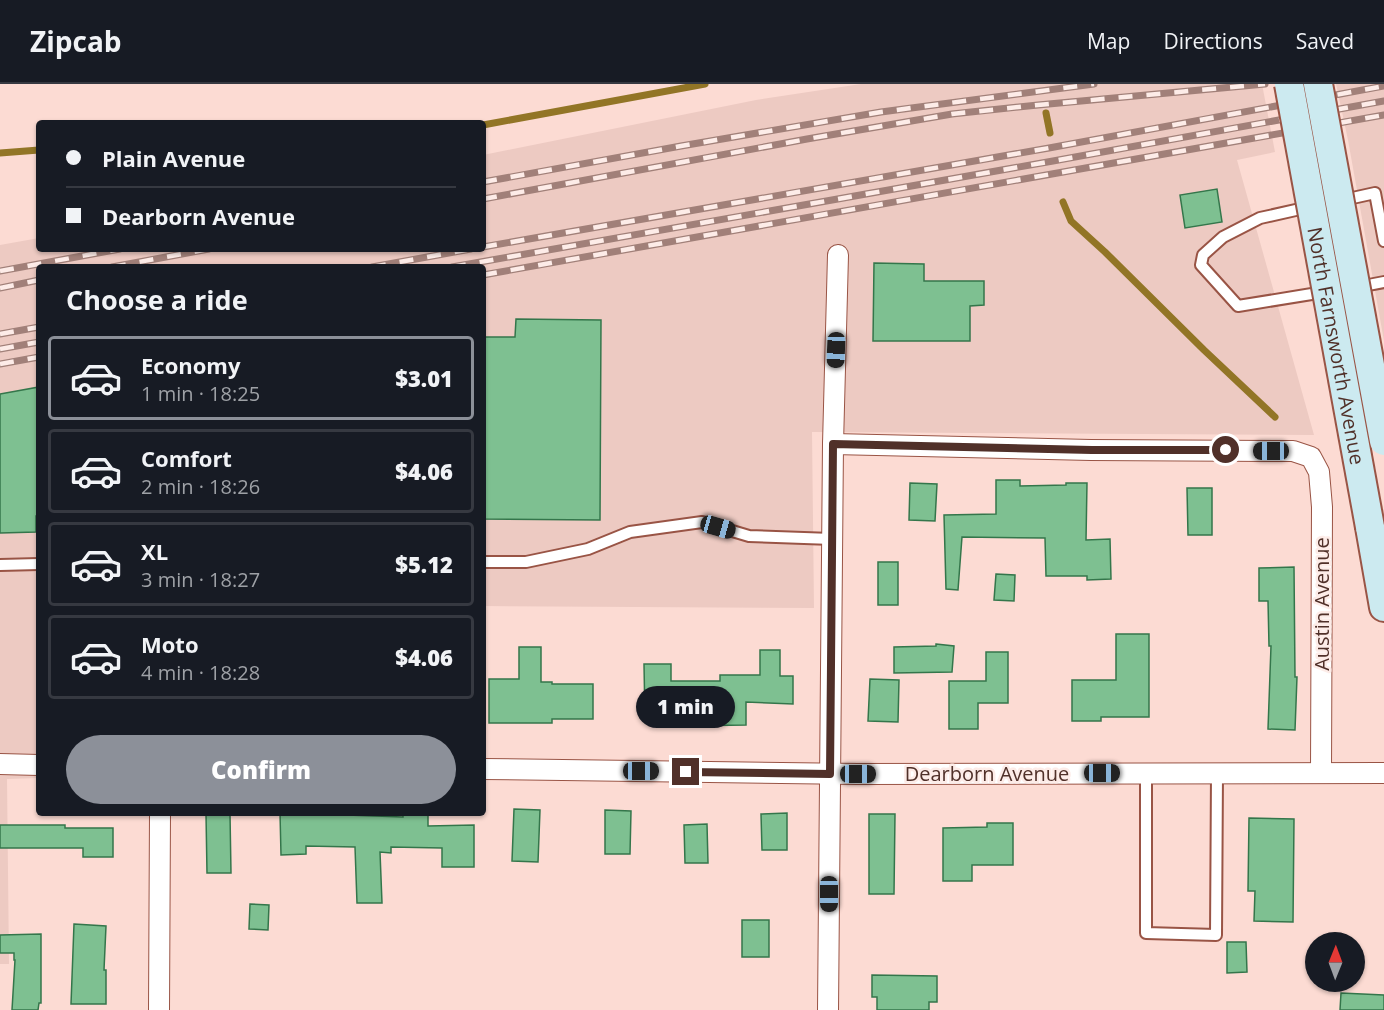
<!DOCTYPE html>
<meta charset="utf-8">
<style>
:root{--surface:#171b24;--page:#242831;--text:#f1f3f6;--muted:#9ea1a6;--line:#363941;--accent:#8c9099}
body{margin:0;font-family:"Open Sans",sans-serif;background:var(--page);color:var(--text);height:100vh;display:flex;flex-direction:column;font-size:22px;white-space:nowrap}
*{box-sizing:border-box;margin:0}
p{font-size:20px;color:var(--muted)}
.icon{flex:none;width:33px;height:33px;fill:none;stroke:currentColor;stroke-width:2;stroke-linecap:round;stroke-linejoin:round}
.map{position:relative;flex:1;overflow:hidden}
.drawer{position:absolute;left:36px;top:180px;width:450px;height:552px;display:flex;flex-direction:column;background:var(--surface);border-radius:6px;box-shadow:0 2px 4px #0004}
.drawer>*{flex:none}
.banner{position:absolute;left:36px;top:36px;width:450px;height:132px;border-radius:6px;box-shadow:0 2px 4px #0004;display:grid;align-content:center;height:132px;padding:0 30px;background:var(--surface)}
.needle{width:39px;rotate:1deg}
.tools{position:absolute;left:1305px;top:848px;display:grid;gap:12px}
.tools a{display:grid;place-items:center;width:60px;height:60px;border-radius:50%;background:var(--surface);box-shadow:0 2px 4px #0004;font-size:30px}
.end{position:absolute;width:27px;height:27px;margin:-14px;border:8px solid #503029;background:#fff;box-shadow:0 0 0 3px #fff}
.from{border-radius:50%}
.bubble{position:absolute;height:42px;border-radius:21px;background:var(--surface);box-shadow:0 2px 4px #0004;font-size:20px;font-weight:800;line-height:42px;text-align:center}
.car{position:absolute;width:18px;height:36px;margin:-18px -9px;border-radius:8px;box-shadow:0 0 4px 2px #0007;background:linear-gradient(#222 24%,#8ab4d8 0 40%,#222 0 76%,#8ab4d8 0 86%,#222 0)}
.banner b{display:flex;align-items:center;gap:21px;height:57px;font-size:22px}
.banner b+b{border-top:2px solid var(--line)}
.banner i{width:15px;height:15px;background:var(--text)}
ul{padding:0;list-style:none}
li{display:flex;align-items:center;gap:18px;height:84px;margin:0 12px 9px;padding:0 18px;border:3px solid var(--line);border-radius:6px}
li div{flex:1}
li b{display:block;font-size:22px}
li em{font-style:normal;font-weight:800}
li.active{border-color:var(--accent)}
li>.icon{width:54px;height:54px;stroke-width:1.5}
h2{padding:0 30px;font-size:27px;line-height:72px}
.cta{display:flex;gap:12px;margin-top:auto;padding:12px 30px}
.cta a{flex:1;height:69px;border-radius:36px;background:var(--accent);color:#fff;font-size:24px;font-weight:800;line-height:69px;text-align:center}
header{display:flex;align-items:center;gap:36px;box-sizing:border-box;height:84px;padding:0 30px;background:var(--surface);border-bottom:2px solid var(--line)}
header strong{font-size:28px}
nav{display:flex;gap:33px;margin-inline-start:auto;font-size:21px}
.map>svg:first-child{display:block}
.built{fill:#edcac2}
.lines{fill:none;stroke-linecap:round;stroke-linejoin:round}
.stream{stroke:#927526;stroke-width:7}
.building{fill:#7ec091;stroke:#34764b;stroke-width:1.5}
.lane-casing{stroke:#995445;stroke-width:14}
.street-casing{stroke:#995445;stroke-width:22}
.secondary-casing{stroke:#995445;stroke-width:32}
.lane{stroke:#fff;stroke-width:10}
.street{stroke:#fff;stroke-width:20}
.secondary{stroke:#cceaf0;stroke-width:28}
.rail-casing{stroke:#a18079;stroke-width:7}
.rail{stroke:#fdece8;stroke-width:4.5;stroke-dasharray:14;stroke-linecap:butt}
.secondary-bridge-casing{stroke:#995445;stroke-width:32;stroke-linecap:butt}
.secondary-bridge{stroke:#cceaf0;stroke-width:28}
.route{stroke:#503029;stroke-width:8}
.labels{text-anchor:middle;dominant-baseline:central;stroke-width:5;stroke-linejoin:round;paint-order:stroke}
.street-label{font-size:20px;fill:#503029;stroke:#fdece8}
</style>
<header>
<strong>Zipcab</strong>
<nav><a>Map</a><a>Directions</a><a>Saved</a></nav>
</header>
<div class="map">
<svg width="1384" height="926" viewBox="0 0 1384 926">
<rect width="100%" height="100%" fill="#fcdbd3"/>
<g class="built">
<polygon points="861,0 1262,0 1275,68 1237,76 1314,351 812,348 814,524 483,522 483,183 39,183 39,694 7,695 9,880 0,880 0,161 39,154 39,165 483,165 483,71 756,16"/>
<polygon points="1336,0 1384,0 1384,257 1348,56"/>
</g>
<g class="lines">
<g class="stream">
<polyline points="1046,29 1050,49"/>
<polyline points="483,41 705,0"/>
<polyline points="0,69 39,66"/>
<polyline points="1063,118 1071,137 1105,168 1204,266 1275,333"/>
</g>
</g>
<g class="building">
<polygon points="1217,105 1222,138 1185,144 1180,111"/>
<polygon points="874,179 924,180 924,197 984,197 984,221 970,222 970,257 873,257"/>
<polygon points="516,235 601,236 600,436 483,435 483,253 515,253"/>
<polygon points="39,303 39,432 36,432 36,448 0,449 0,310"/>
<polygon points="996,396 1020,396 1020,402 1066,401 1066,399 1087,399 1086,456 1110,455 1111,495 1087,496 1087,492 1046,492 1045,454 962,453 958,506 946,505 944,431 996,430"/>
<polygon points="910,399 937,400 935,437 909,436"/>
<polygon points="1187,404 1212,404 1212,451 1188,451"/>
<rect x="878" y="478" width="20" height="43"/>
<polygon points="1294,483 1295,593 1297,593 1295,646 1268,645 1271,562 1269,562 1268,517 1259,517 1259,484"/>
<polygon points="996,490 1015,491 1014,517 994,516"/>
<polygon points="1116,550 1149,550 1149,633 1101,633 1101,637 1072,637 1072,596 1116,596"/>
<polygon points="936,560 954,562 952,588 894,589 894,563 936,562"/>
<polygon points="519,563 541,563 541,598 552,598 552,600 593,600 593,635 552,635 552,639 489,639 489,595 519,595"/>
<polygon points="760,566 780,566 780,592 793,592 793,620 746,618 746,641 681,642 681,635 645,636 644,580 671,580 671,597 720,597 720,591 760,591"/>
<polygon points="986,568 1008,568 1008,619 978,619 978,645 949,645 949,597 986,597"/>
<polygon points="870,595 899,596 898,638 868,637"/>
<polygon points="514,725 540,726 538,778 512,777"/>
<polygon points="605,726 631,727 630,770 605,770"/>
<polygon points="280,729 347,729 347,731 403,733 403,729 428,729 428,742 474,741 474,783 442,783 442,764 391,763 391,769 380,768 382,819 357,819 355,763 306,762 306,770 281,771"/>
<polygon points="787,729 787,766 762,766 761,730"/>
<polygon points="206,730 230,730 231,789 207,789"/>
<polygon points="869,730 895,730 894,810 869,810"/>
<polygon points="1249,734 1294,735 1293,838 1254,837 1255,807 1248,807"/>
<polygon points="987,739 1013,739 1013,781 972,781 972,797 943,797 943,744 987,743"/>
<polygon points="707,740 708,779 685,779 684,741"/>
<polygon points="0,741 65,741 65,744 113,744 113,773 83,773 83,764 0,764"/>
<polygon points="250,820 269,821 268,846 249,845"/>
<rect x="742" y="836" width="27" height="37"/>
<polygon points="74,840 106,842 104,886 106,886 106,920 71,920"/>
<polygon points="41,850 41,919 39,919 38,926 12,926 15,876 14,876 14,869 0,869 0,851"/>
<polygon points="1227,858 1246,858 1247,888 1227,889"/>
<polygon points="872,891 937,892 937,918 929,918 929,926 877,926 877,913 872,913"/>
<polygon points="1341,909 1384,911 1384,926 1340,926"/>
</g>
<g class="lines">
<g class="lane-casing">
<g id="lane">
<polyline points="1339,117 1375,109 1384,157"/>
<polyline points="1309,123 1260,134 1223,153 1203,171 1201,181 1238,222 1324,208"/>
<polyline points="1358,203 1384,198"/>
<polyline points="483,478 526,478 588,465 630,448 702,438 749,452 832,455"/>
<polyline points="0,481 39,480"/>
<polyline points="1146,689 1146,849 1216,851 1217,689"/>
</g>
</g>
<g class="street-casing">
<g id="street">
<polyline points="833,360 1091,366 1293,367 1311,373 1319,388 1322,423 1321,688"/>
<polyline points="0,680 39,681"/>
<polyline points="483,685 858,690 1384,689"/>
<polyline points="159,926 160,729"/>
<polyline points="828,926 833,360 838,171"/>
</g>
</g>
<g class="secondary-casing">
<polyline id="secondary" points="1370,443 1384,523"/>
</g>
<use href="#lane" class="lane"/>
<use href="#street" class="street"/>
<use href="#secondary" class="secondary"/>
<g class="rail-casing">
<g id="rail">
<polyline points="483,98 681,62 881,28 1094,0"/>
<polyline points="483,115 807,55 952,30 1038,21 1265,0"/>
<polyline points="483,163 1049,64 1384,2"/>
<polyline points="112,183 209,165"/>
<polyline points="372,183 471,165"/>
<polyline points="452,183 1053,77 1384,17"/>
<polyline points="0,187 120,165"/>
<polyline points="483,191 1384,31"/>
<polyline points="0,204 39,196"/>
<polyline points="0,250 39,243"/>
<polyline points="0,265 39,258"/>
<polyline points="0,280 39,273"/>
</g>
</g>
<use href="#rail" class="rail"/>
<g class="secondary-bridge-casing">
<g id="secondary-bridge">
<path id="s1" d="M 1289,0 L 1370,443"/>
<polyline points="1318,0 1384,357"/>
</g>
</g>
<use href="#secondary-bridge" class="secondary-bridge"/>
</g>
<g class="lines">
<polyline class="route" points="686,688 830,690 833,360 1092,366 1226,366"/>
</g>
<g class="labels">
<g class="street-label">
<text stroke="none"><textPath href="#s1" startOffset="266">North Farnsworth Avenue</textPath></text>
<text transform="translate(1321 520) rotate(-90)">Austin Avenue</text>
<text x="987" y="689">Dearborn Avenue</text>
</g>
</g>
</svg>
<div class="tools">
<a><svg class="needle" viewBox="-14 -14 28 28"><path d="M0-13l5 13h-10z" fill="#e53935"/><path d="M0 13l5-13h-10z" fill="#9ea1a6"/></svg></a>
</div>
<i class="end from" style="left:1226px;top:366px"></i>
<i class="end" style="left:686px;top:688px"></i>
<div class="bubble" style="left:636px;top:602px;width:99px">1 min</div>
<i class="car" style="left:836px;top:266px;rotate:182deg"></i>
<i class="car" style="left:1271px;top:367px;rotate:270deg"></i>
<i class="car" style="left:718px;top:443px;rotate:106deg"></i>
<i class="car" style="left:641px;top:687px;rotate:90deg"></i>
<i class="car" style="left:1102px;top:689px;rotate:90deg"></i>
<i class="car" style="left:858px;top:690px;rotate:90deg"></i>
<i class="car" style="left:829px;top:810px;rotate:180deg"></i>
<div class="banner">
<b><i class="from"></i>Plain Avenue</b>
<b><i></i>Dearborn Avenue</b>
</div>
<section class="drawer">
<h2>Choose a ride</h2>
<ul>
<li class="active"><svg class="icon" aria-label="car" viewBox="0 0 24 24"><path d="M5 17H2v-5l4-1 3-4h7l3 4 3 1v5h-3M9 17h6M6 11h13"/><circle cx="7" cy="17" r="2"/><circle cx="17" cy="17" r="2"/></svg><div><b>Economy</b><p>1 min · 18:25</p></div><em>$3.01</em></li>
<li><svg class="icon" aria-label="car" viewBox="0 0 24 24"><path d="M5 17H2v-5l4-1 3-4h7l3 4 3 1v5h-3M9 17h6M6 11h13"/><circle cx="7" cy="17" r="2"/><circle cx="17" cy="17" r="2"/></svg><div><b>Comfort</b><p>2 min · 18:26</p></div><em>$4.06</em></li>
<li><svg class="icon" aria-label="car" viewBox="0 0 24 24"><path d="M5 17H2v-5l4-1 3-4h7l3 4 3 1v5h-3M9 17h6M6 11h13"/><circle cx="7" cy="17" r="2"/><circle cx="17" cy="17" r="2"/></svg><div><b>XL</b><p>3 min · 18:27</p></div><em>$5.12</em></li>
<li><svg class="icon" aria-label="car" viewBox="0 0 24 24"><path d="M5 17H2v-5l4-1 3-4h7l3 4 3 1v5h-3M9 17h6M6 11h13"/><circle cx="7" cy="17" r="2"/><circle cx="17" cy="17" r="2"/></svg><div><b>Moto</b><p>4 min · 18:28</p></div><em>$4.06</em></li>
</ul>
<div class="cta"><a>Confirm</a></div>
</section>
</div>
